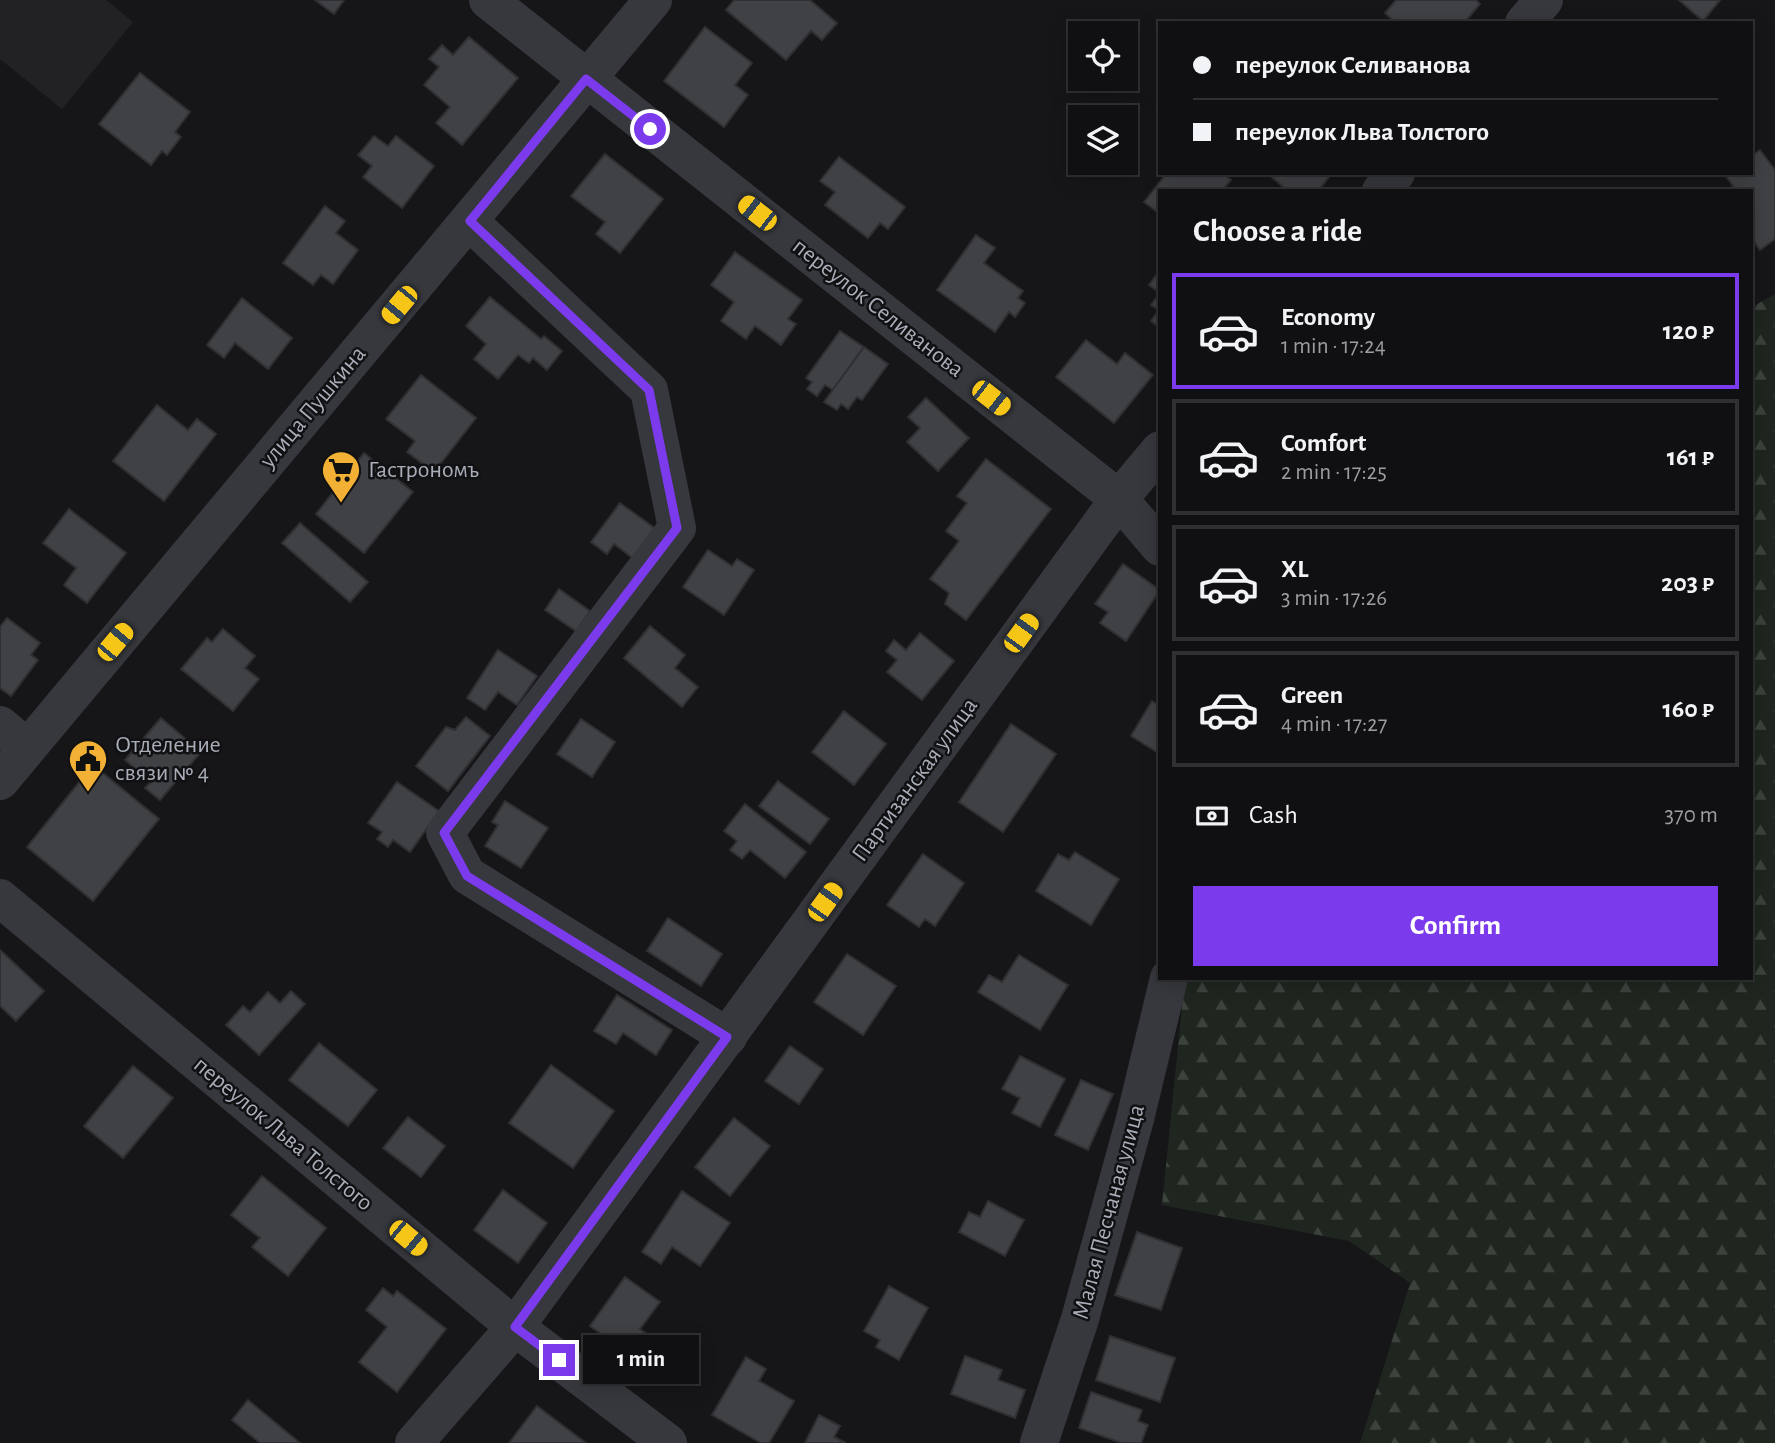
<!DOCTYPE html>
<meta charset="utf-8">
<style>
:root{--surface:#101012;--page:#1e1e20;--text:#f1f3f6;--muted:#9c9d9f;--line:#303032;--accent:#7c3aed}
body{margin:0;font-family:"Alegreya Sans",sans-serif;background:var(--page);color:var(--text);height:100vh;display:flex;flex-direction:column;font-size:26px;white-space:nowrap}
*{box-sizing:border-box;margin:0}
p{font-size:23px;color:var(--muted)}
.icon{flex:none;width:38px;height:38px;fill:none;stroke:currentColor;stroke-width:2;stroke-linecap:round;stroke-linejoin:round}
.map{position:relative;flex:1;overflow:hidden}
.drawer{position:absolute;left:1158px;top:189px;width:595px;height:791px;display:flex;flex-direction:column;background:var(--surface);border-radius:0px;box-shadow:0 4px 18px #0003,0 0 0 2px var(--line)}
.drawer>*{flex:none}
.banner{position:absolute;left:1158px;top:21px;width:595px;height:154px;border-radius:0px;box-shadow:0 4px 18px #0003,0 0 0 2px var(--line);display:grid;align-content:center;height:154px;padding:0 35px;background:var(--surface)}
.tools{position:absolute;left:1068px;top:21px;display:grid;gap:14px}
.tools a{display:grid;place-items:center;width:70px;height:70px;border-radius:0px;background:var(--surface);box-shadow:0 4px 18px #0003,0 0 0 2px var(--line);font-size:35px}
.end{position:absolute;width:32px;height:32px;margin:-16px;border:9px solid #7c3aed;background:#fff;box-shadow:0 0 0 4px #fff}
.from{border-radius:50%}
.bubble{position:absolute;height:49px;border-radius:0px;background:var(--surface);box-shadow:0 4px 18px #0003,0 0 0 2px var(--line);font-size:23px;font-weight:700;line-height:49px;text-align:center}
.car{position:absolute;width:21px;height:42px;margin:-21px -10px;border-radius:9px;box-shadow:0 0 5px 2px #0007;background:linear-gradient(#f5c518 24%,#345 0 40%,#f5c518 0 76%,#345 0 86%,#f5c518 0)}
.banner b{display:flex;align-items:center;gap:24px;height:66px;font-size:26px}
.banner b+b{border-top:2px solid var(--line)}
.banner i{width:18px;height:18px;background:var(--text)}
ul{padding:0;list-style:none}
li{display:flex;align-items:center;gap:21px;height:116px;margin:0 14px 10px;padding:0 21px;border:4px solid var(--line);border-radius:0px}
li div{flex:1}
li b{display:block;font-size:26px}
li em{font-style:normal;font-weight:700}
li.selected{border-color:var(--accent)}
li>.icon{width:63px;height:63px;stroke-width:1.5}
h2{padding:0 35px;font-size:32px;line-height:84px}
.pay{display:flex;align-items:center;gap:18px;height:77px;padding:0 35px;font-size:26px}
.pay p{margin-inline-start:auto}
.cta{display:flex;gap:14px;margin-top:auto;padding:14px 35px}
.cta a{flex:1;height:80px;border-radius:0px;background:var(--accent);color:#fff;font-size:28px;font-weight:700;line-height:80px;text-align:center}
.map>svg:first-child{display:block}
.built{fill:#222225}
.forest{fill:url(#forest-firs)}
.building{fill:#404145;stroke:#303034;stroke-width:2}
.lines{fill:none;stroke-linecap:round;stroke-linejoin:round}
.minor{stroke:#37383d;stroke-width:38}
.route{stroke:#7c3aed;stroke-width:9}
.labels{text-anchor:middle;dominant-baseline:central;stroke-width:5;stroke-linejoin:round;paint-order:stroke}
.street-label{font-size:24px;fill:#a8adb8;stroke:#111113}
.poi-label{font-size:24px;fill:#a8adb8;stroke:#111113;text-anchor:start}
</style>
<div class="map">
<svg width="1775" height="1443" viewBox="0 0 1775 1443">
<defs>
<pattern id="forest-firs" width="22" height="20" patternUnits="userSpaceOnUse" patternTransform="scale(1.75)"><rect width="22" height="20" fill="#1e261f"/><path d="M5 1l3.5 6h-7zM16 11l3.5 6h-7z" fill="#3c433d"/></pattern>
</defs>
<rect width="100%" height="100%" fill="#161618"/>
<polygon class="built" points="0,0 106,0 133,22 62,109 0,59"/>
<polygon class="forest" points="1775,294 1775,1443 1360,1443 1410,1283 1349,1241 1162,1205 1184,987 1189,978 1752,978 1752,307"/>
<g class="building">
<polygon points="315,0 344,0 334,14"/>
<polygon points="734,0 810,0 837,23 822,40 811,31 786,60 726,10"/>
<polygon points="1396,0 1476,0 1480,4 1464,23 1396,23 1385,13"/>
<polygon points="1679,0 1720,0 1703,21"/>
<polygon points="705,27 752,63 735,85 748,95 724,127 664,81"/>
<polygon points="469,37 518,78 462,145 436,123 450,107 424,85 439,67 429,59 442,45 453,55"/>
<polygon points="140,73 190,112 175,132 181,137 167,155 162,151 151,165 99,124"/>
<polygon points="374,136 388,146 396,136 434,166 402,208 363,177 372,166 358,155"/>
<polygon points="1760,150 1775,170 1775,239 1760,250 1752,239 1752,191 1726,191 1733,186 1725,175 1728,173 1752,173 1752,156"/>
<polygon points="605,154 663,199 620,253 596,234 605,222 571,196"/>
<polygon points="839,157 905,207 888,229 880,223 868,238 825,205 835,192 820,181"/>
<polygon points="1167,173 1222,173 1231,180 1222,191 1160,191 1160,214 1144,202"/>
<polygon points="1267,173 1332,173 1318,191 1288,191"/>
<polygon points="325,206 345,221 336,233 358,250 333,284 321,275 313,285 283,263"/>
<polygon points="976,235 995,248 984,263 1023,291 1018,298 1025,303 1015,317 1009,312 995,332 937,290"/>
<polygon points="735,252 802,300 788,319 796,324 781,345 755,326 746,339 721,321 734,302 711,285"/>
<polygon points="1160,270 1160,328 1151,321 1159,310 1151,305 1160,293 1149,285"/>
<polygon points="490,297 541,339 544,336 562,351 547,370 533,358 529,363 518,355 498,379 474,359 486,344 466,326"/>
<polygon points="242,298 292,338 268,369 235,343 224,358 207,345"/>
<polygon points="840,331 864,347 833,390 825,385 817,396 807,389 812,382 806,378"/>
<polygon points="1086,340 1117,364 1125,353 1153,375 1114,423 1056,377"/>
<polygon points="864,347 888,364 862,400 857,397 848,409 841,404 837,410 824,402"/>
<polygon points="421,375 476,418 434,472 407,452 415,441 386,419"/>
<polygon points="926,398 969,438 938,471 907,442 920,428 908,417"/>
<polygon points="157,405 188,430 197,419 216,434 164,501 113,461"/>
<polygon points="364,453 413,492 364,553 316,514"/>
<polygon points="986,459 1051,509 966,620 945,604 949,593 930,579 959,541 946,531 967,503 957,496"/>
<polygon points="620,503 656,529 634,559 614,544 607,554 591,542"/>
<polygon points="69,509 126,553 87,603 64,585 76,568 43,543"/>
<polygon points="300,523 368,582 350,602 282,543"/>
<polygon points="708,550 732,566 737,559 754,570 724,615 683,587"/>
<polygon points="1123,564 1160,590 1126,641 1100,623 1108,612 1095,604"/>
<polygon points="559,589 590,611 576,631 545,610"/>
<polygon points="7,618 40,643 31,655 38,660 11,696 0,688 0,627"/>
<polygon points="650,626 685,655 675,668 698,687 682,707 624,658"/>
<polygon points="223,629 255,656 245,668 259,679 233,711 181,669 207,638 212,642"/>
<polygon points="920,633 954,661 922,700 887,672 897,660 886,651 894,640 906,650"/>
<polygon points="498,650 537,676 517,705 498,692 485,710 467,698"/>
<polygon points="1152,701 1160,706 1160,754 1131,736"/>
<polygon points="844,711 886,744 854,785 812,752"/>
<polygon points="466,717 490,736 448,791 416,766 446,727 455,730"/>
<polygon points="161,718 201,752 160,800 145,788 151,782 125,760"/>
<polygon points="581,719 615,742 592,777 557,754"/>
<polygon points="1011,724 1056,754 1003,832 959,802"/>
<polygon points="93,765 159,819 93,901 27,847"/>
<polygon points="778,781 829,819 810,844 759,806"/>
<polygon points="397,782 439,811 410,852 393,840 388,847 377,839 382,832 368,823"/>
<polygon points="505,801 548,828 521,868 485,846 498,825 492,822"/>
<polygon points="745,804 806,852 785,878 750,850 742,859 730,850 737,841 724,831"/>
<polygon points="1075,852 1119,879 1091,925 1036,891 1058,854 1069,860"/>
<polygon points="923,854 964,883 935,926 925,919 919,927 887,905"/>
<polygon points="668,918 722,954 701,986 647,951"/>
<polygon points="0,950 44,991 16,1021 0,1006"/>
<polygon points="847,954 896,986 863,1035 814,1002"/>
<polygon points="1019,955 1068,985 1040,1030 978,992 989,975 1002,982"/>
<polygon points="291,991 305,1004 259,1055 226,1025 243,1006 250,1012 268,992 280,1003"/>
<polygon points="617,995 672,1030 656,1055 623,1033 616,1044 594,1031"/>
<polygon points="319,1043 377,1090 348,1126 289,1080"/>
<polygon points="790,1046 823,1069 799,1104 765,1081"/>
<polygon points="1020,1056 1065,1079 1040,1127 1012,1113 1020,1098 1002,1089"/>
<polygon points="551,1065 614,1111 573,1168 509,1123"/>
<polygon points="133,1066 173,1098 123,1158 84,1126"/>
<polygon points="1081,1080 1113,1094 1088,1150 1055,1135"/>
<polygon points="408,1117 445,1146 421,1177 383,1148"/>
<polygon points="734,1118 770,1146 730,1196 695,1167"/>
<polygon points="262,1176 326,1228 288,1276 252,1247 260,1238 231,1215"/>
<polygon points="503,1190 547,1223 518,1263 474,1230"/>
<polygon points="682,1191 730,1223 700,1266 672,1247 661,1264 642,1252"/>
<polygon points="988,1201 1024,1220 1005,1256 959,1232 969,1212 980,1217"/>
<polygon points="1137,1232 1182,1248 1161,1310 1115,1295"/>
<polygon points="625,1277 660,1302 640,1329 661,1344 646,1366 590,1326"/>
<polygon points="889,1286 928,1308 899,1360 876,1347 880,1340 864,1331"/>
<polygon points="383,1288 393,1296 397,1291 446,1329 397,1392 359,1362 387,1327 366,1310"/>
<polygon points="1110,1336 1175,1358 1160,1402 1096,1380"/>
<polygon points="965,1356 1002,1370 998,1380 1025,1390 1015,1418 951,1394"/>
<polygon points="746,1357 766,1369 759,1381 794,1401 769,1443 761,1443 712,1415"/>
<polygon points="1091,1392 1142,1410 1138,1421 1148,1425 1141,1443 1122,1443 1079,1428"/>
<polygon points="248,1400 300,1443 260,1443 232,1420"/>
<polygon points="537,1406 586,1443 509,1443"/>
<polygon points="819,1415 840,1426 834,1437 846,1443 805,1443"/>
</g>
<g class="lines">
<g class="minor">
<polyline points="488,0 1119,499 1160,547"/>
<polyline points="1524,23 1544,0"/>
<polyline points="1381,191 1396,173"/>
<polyline points="469,221 649,390 677,528 445,833 467,875 728,1037"/>
<polyline points="0,725 27,748"/>
<polyline points="0,781 653,0"/>
<polyline points="0,898 515,1327 668,1443"/>
<polyline points="414,1443 515,1327 1119,499 1160,450"/>
<polyline points="1039,1443 1080,1319 1135,1119 1169,978"/>
</g>
</g>
<g class="lines">
<polyline class="route" points="559,1360 515,1327 727,1037 467,876 444,833 677,528 649,390 470,221 586,79 650,129"/>
</g>
<defs>
<g id="supermarket-pin" transform="scale(2.0125)"><path d="M0 17L-7.5 6A9.5 9.5 0 1 1 7.5 6Z" fill="#f2b134" stroke="#111113"/><path d="M-6-5.5h2.5l.6 2H6L4.5 2H-2.5L-4.4-4H-6ZM-1.5 3.2a1.3 1.3 0 1 0 .1 0ZM3 3.2a1.3 1.3 0 1 0 .1 0Z" fill="#111"/></g>
<g id="civic-pin" transform="scale(2.0125)"><path d="M0 17L-7.5 6A9.5 9.5 0 1 1 7.5 6Z" fill="#f2b134" stroke="#111113"/><path d="M-.6-6.5H3V-4.5H.6V-3L4-1V1h2V6H-6V1h2V-1L-.6-3ZM-1.2 2.5V6h2.4V2.5Z" fill="#111"/></g>
</defs>
<g fill-rule="evenodd">
<use href="#supermarket-pin" x="341" y="470"/>
<use href="#civic-pin" x="88" y="759"/>
</g>
<g class="labels">
<g class="street-label">
<text transform="translate(878 308) rotate(38)">переулок Селиванова</text>
<text transform="translate(313 407) rotate(-50)">улица Пушкина</text>
<text transform="translate(915 780) rotate(-54)">Партизанская улица</text>
<text transform="translate(283 1134) rotate(40)">переулок Льва Толстого</text>
<text transform="translate(1109 1212) rotate(-75)">Малая Песчаная улица</text>
</g>
<g class="poi-label">
<text x="368" y="470">Гастрономъ</text>
<text x="115" y="745">Отделение<tspan x="115" dy="28">связи № 4</tspan></text>
</g>
</g>
</svg>
<div class="tools">
<a><svg class="icon" aria-label="locate" viewBox="0 0 24 24"><circle cx="12" cy="12" r="6"/><path d="M12 2v4M12 18v4M2 12h4M18 12h4"/></svg></a>
<a><svg class="icon" aria-label="layers" viewBox="0 0 24 24"><path d="M12 4l9 5-9 5-9-5zM3 14l9 5 9-5"/></svg></a>
</div>
<i class="end from" style="left:650px;top:129px"></i>
<i class="end" style="left:559px;top:1360px"></i>
<div class="bubble" style="left:583px;top:1335px;width:116px">1 min</div>
<i class="car" style="left:757px;top:213px;rotate:308deg"></i>
<i class="car" style="left:399px;top:305px;rotate:220deg"></i>
<i class="car" style="left:991px;top:398px;rotate:128deg"></i>
<i class="car" style="left:1021px;top:633px;rotate:36deg"></i>
<i class="car" style="left:115px;top:642px;rotate:40deg"></i>
<i class="car" style="left:825px;top:902px;rotate:36deg"></i>
<i class="car" style="left:408px;top:1238px;rotate:130deg"></i>
<div class="banner">
<b><i class="from"></i>переулок Селиванова</b>
<b><i></i>переулок Льва Толстого</b>
</div>
<section class="drawer">
<h2>Choose a ride</h2>
<ul>
<li class="selected"><svg class="icon" aria-label="car" viewBox="0 0 24 24"><path d="M5 17H2v-5l4-1 3-4h7l3 4 3 1v5h-3M9 17h6M6 11h13"/><circle cx="7" cy="17" r="2"/><circle cx="17" cy="17" r="2"/></svg><div><b>Economy</b><p>1 min · 17:24</p></div><em>120 ₽</em></li>
<li><svg class="icon" aria-label="car" viewBox="0 0 24 24"><path d="M5 17H2v-5l4-1 3-4h7l3 4 3 1v5h-3M9 17h6M6 11h13"/><circle cx="7" cy="17" r="2"/><circle cx="17" cy="17" r="2"/></svg><div><b>Comfort</b><p>2 min · 17:25</p></div><em>161 ₽</em></li>
<li><svg class="icon" aria-label="car" viewBox="0 0 24 24"><path d="M5 17H2v-5l4-1 3-4h7l3 4 3 1v5h-3M9 17h6M6 11h13"/><circle cx="7" cy="17" r="2"/><circle cx="17" cy="17" r="2"/></svg><div><b>XL</b><p>3 min · 17:26</p></div><em>203 ₽</em></li>
<li><svg class="icon" aria-label="car" viewBox="0 0 24 24"><path d="M5 17H2v-5l4-1 3-4h7l3 4 3 1v5h-3M9 17h6M6 11h13"/><circle cx="7" cy="17" r="2"/><circle cx="17" cy="17" r="2"/></svg><div><b>Green</b><p>4 min · 17:27</p></div><em>160 ₽</em></li>
</ul>
<div class="pay"><svg class="icon" aria-label="cash" viewBox="0 0 24 24"><path d="M3 7h18v10H3z"/><circle cx="12" cy="12" r="2"/></svg>Cash<p>370 m</p></div>
<div class="cta"><a>Confirm</a></div>
</section>
</div>
